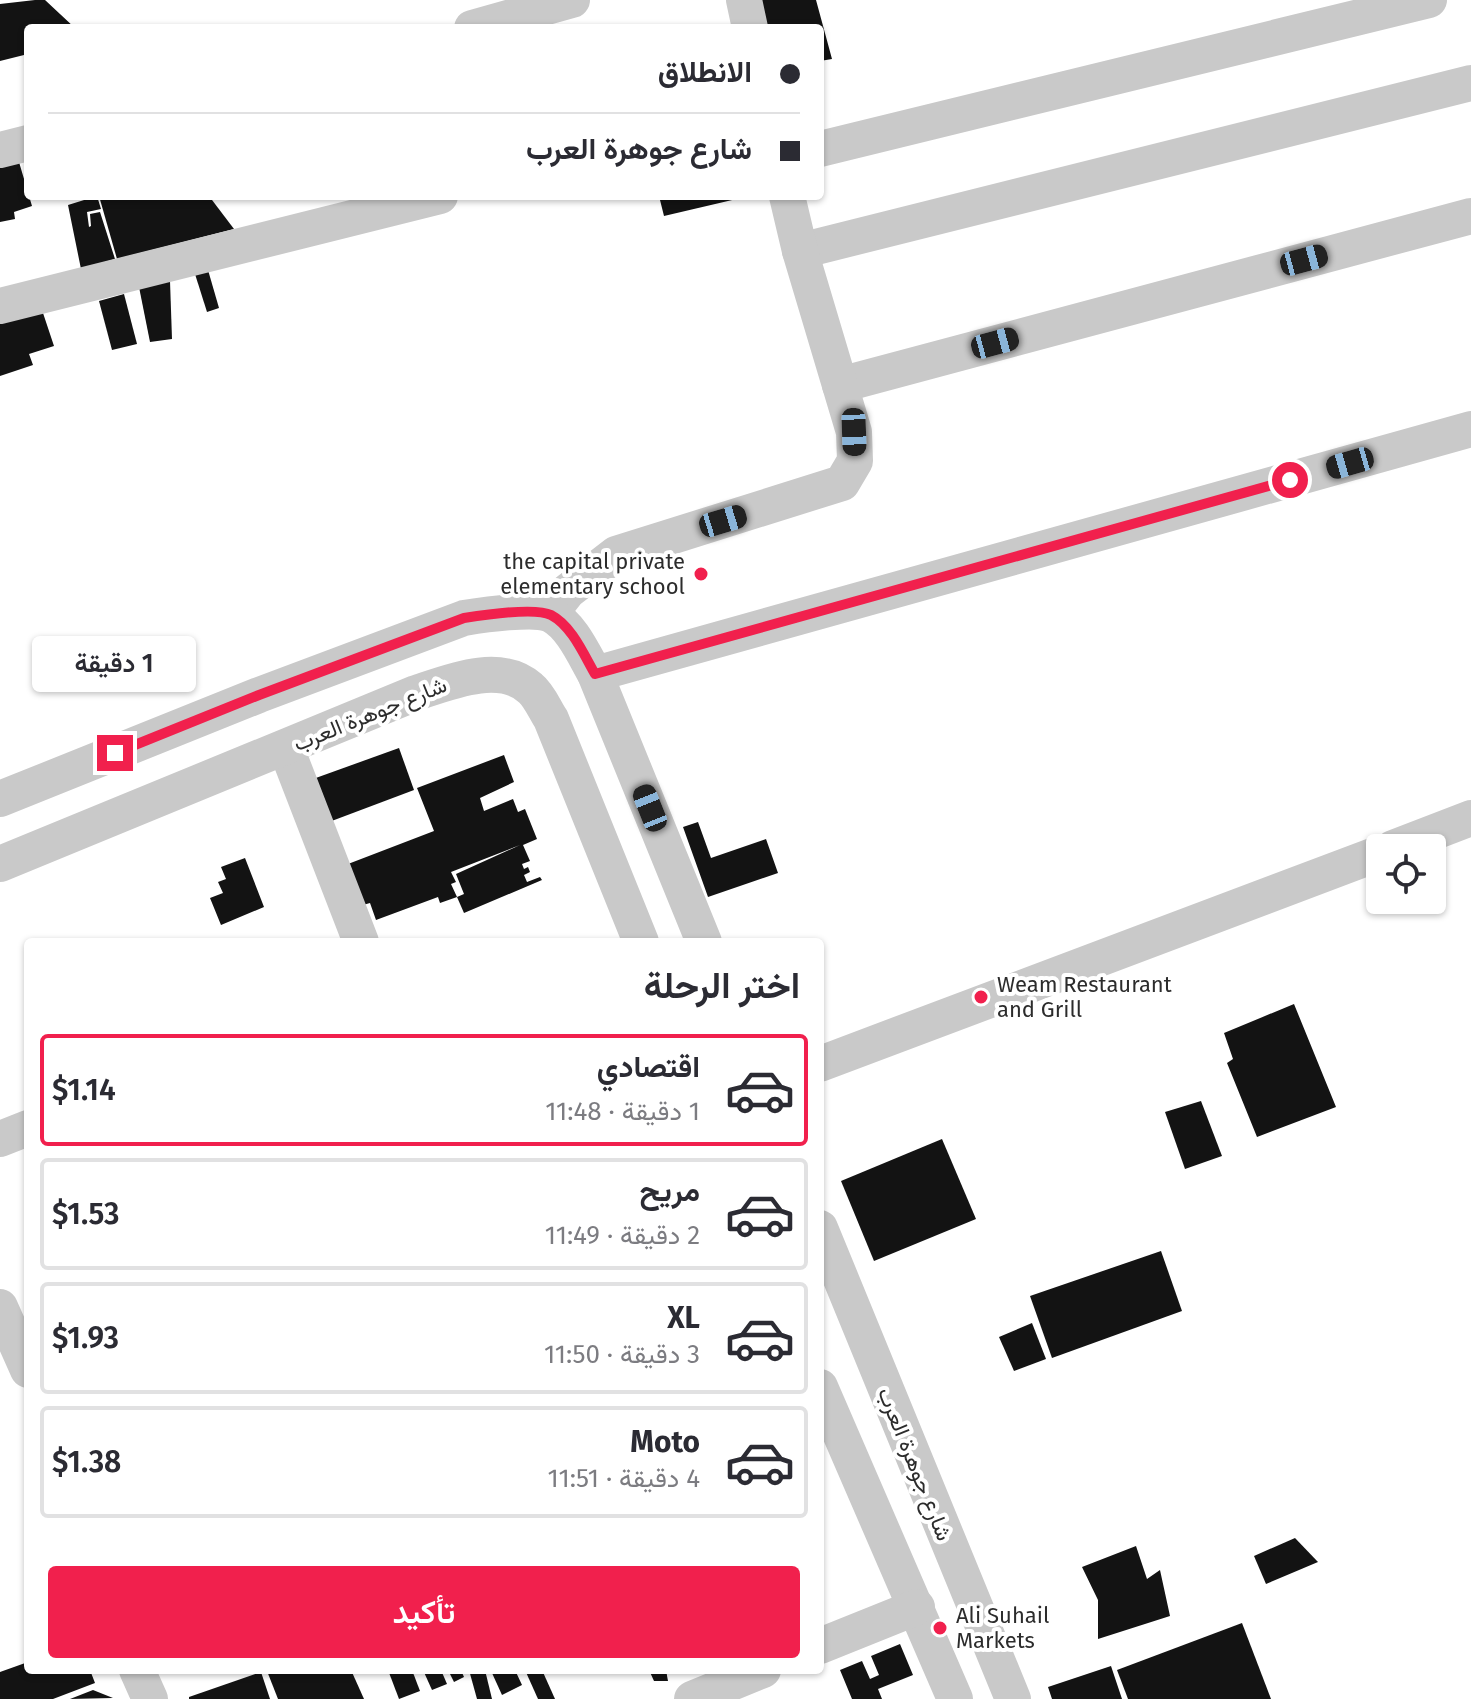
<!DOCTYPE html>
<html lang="ar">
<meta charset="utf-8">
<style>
:root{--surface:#fff;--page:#f7f7f7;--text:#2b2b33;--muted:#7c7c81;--line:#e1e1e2;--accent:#f1204d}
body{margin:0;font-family:"Fira Sans",Vazirmatn,sans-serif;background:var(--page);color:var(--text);direction:rtl;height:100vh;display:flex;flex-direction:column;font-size:30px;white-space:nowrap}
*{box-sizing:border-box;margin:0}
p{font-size:26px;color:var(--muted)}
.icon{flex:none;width:44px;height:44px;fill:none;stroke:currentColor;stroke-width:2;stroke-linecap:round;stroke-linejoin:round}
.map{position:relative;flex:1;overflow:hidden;direction:ltr}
.sheet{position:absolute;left:24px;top:938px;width:800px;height:736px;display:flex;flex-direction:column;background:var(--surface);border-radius:8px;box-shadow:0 2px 6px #0004;direction:rtl}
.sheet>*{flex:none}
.guide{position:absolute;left:24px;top:24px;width:800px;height:176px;border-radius:8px;box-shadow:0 2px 6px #0004;direction:rtl;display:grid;align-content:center;height:176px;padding:0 24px;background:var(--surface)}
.controls{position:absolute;left:1366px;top:834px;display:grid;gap:16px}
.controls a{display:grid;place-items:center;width:80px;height:80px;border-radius:8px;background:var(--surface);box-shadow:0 2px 6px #0004;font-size:40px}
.end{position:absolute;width:36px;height:36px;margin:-18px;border:10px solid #f1204d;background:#fff;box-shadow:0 0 0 4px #fff}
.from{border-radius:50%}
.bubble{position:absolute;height:56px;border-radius:8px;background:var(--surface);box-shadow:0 2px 6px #0004;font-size:26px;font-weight:600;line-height:56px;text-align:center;direction:rtl}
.car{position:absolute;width:24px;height:48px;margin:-24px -12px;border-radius:10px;box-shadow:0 0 6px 2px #0007;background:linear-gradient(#222 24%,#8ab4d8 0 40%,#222 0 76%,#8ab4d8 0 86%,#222 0)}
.guide b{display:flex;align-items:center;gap:28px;height:76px;font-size:30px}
.guide b+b{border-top:2px solid var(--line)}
.guide i{width:20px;height:20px;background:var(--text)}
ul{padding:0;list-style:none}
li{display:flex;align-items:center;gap:24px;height:112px;margin:0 16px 12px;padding:0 8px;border:4px solid var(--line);border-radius:8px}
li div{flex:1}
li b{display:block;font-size:30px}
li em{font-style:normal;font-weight:600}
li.on{border-color:var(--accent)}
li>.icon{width:72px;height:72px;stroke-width:1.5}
h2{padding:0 24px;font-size:36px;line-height:96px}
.button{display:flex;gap:16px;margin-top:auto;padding:16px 24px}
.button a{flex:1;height:92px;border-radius:8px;background:var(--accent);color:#fff;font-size:32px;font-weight:600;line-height:92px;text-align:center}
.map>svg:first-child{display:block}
.building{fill:#131313}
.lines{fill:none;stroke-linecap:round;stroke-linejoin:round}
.minor{stroke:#c9c9c9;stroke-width:36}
.route{stroke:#f1204d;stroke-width:10}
.poi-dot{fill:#f1204d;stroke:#fff;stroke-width:3}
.labels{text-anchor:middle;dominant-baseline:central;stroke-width:8;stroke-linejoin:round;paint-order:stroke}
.poi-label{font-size:22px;fill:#2c2c2c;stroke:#fff;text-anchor:start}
.street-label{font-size:22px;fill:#2c2c2c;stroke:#fff}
</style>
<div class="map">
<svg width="1471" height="1699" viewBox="0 0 1471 1699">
<rect width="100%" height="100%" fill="#fff"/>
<g class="building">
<polygon points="35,0 45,0 75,28 28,28 28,54 0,61 0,4"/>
<polygon points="755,0 816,0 832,59 820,61 820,28 762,28"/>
<polygon points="19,162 32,206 14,212 15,219 0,222 0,167"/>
<polygon points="97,196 101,209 87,212 89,227 91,226 90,214 100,212 115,259 81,269 68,205"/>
<polygon points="99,196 209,196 234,229 117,259"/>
<polygon points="659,196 744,196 745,197 664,216"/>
<polygon points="208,270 219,308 207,312 195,274"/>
<polygon points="170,281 172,339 150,342 138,282"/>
<polygon points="124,294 137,344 112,350 99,301"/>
<polygon points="40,304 54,346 29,354 33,365 0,376 0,318"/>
<polygon points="399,748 414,790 329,822 313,779"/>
<polygon points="504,755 514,782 480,798 484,811 513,799 518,812 525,809 537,839 523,845 530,861 522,864 524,869 528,867 530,872 524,875 527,882 540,877 542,880 464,913 457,897 464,894 456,874 520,845 451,872 456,882 451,884 457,897 440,903 438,897 376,920 370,903 363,905 348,864 434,831 417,788"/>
<polygon points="698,822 711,858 766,839 778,873 708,897 683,827"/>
<polygon points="245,858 264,907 221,925 210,898 223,893 218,882 226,879 221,867"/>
<polygon points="1294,1004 1336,1107 1257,1137 1227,1063 1233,1059 1224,1033"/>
<polygon points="1201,1101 1222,1156 1185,1169 1165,1112"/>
<polygon points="942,1139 976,1219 874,1261 841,1181"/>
<polygon points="1161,1251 1182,1311 1052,1358 1030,1296"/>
<polygon points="1032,1323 1046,1359 1014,1371 999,1337"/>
<polygon points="1295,1538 1318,1562 1266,1584 1254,1556"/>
<polygon points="1136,1546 1147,1579 1160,1570 1170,1616 1098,1639 1098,1600 1082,1567"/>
<polygon points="1242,1623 1271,1699 1128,1699 1117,1670"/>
<polygon points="900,1644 913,1675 878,1689 882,1699 852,1699 840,1670 862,1661 870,1679 879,1675 871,1656"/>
<polygon points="28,1662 28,1670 90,1670 95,1683 53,1699 0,1699 0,1672"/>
<polygon points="1111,1666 1122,1699 1052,1699 1048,1687"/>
<polygon points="270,1670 351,1670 364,1699 278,1699 267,1671"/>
<polygon points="388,1670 412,1670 420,1691 399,1699"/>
<polygon points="423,1670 441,1670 447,1684 432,1690"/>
<polygon points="448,1670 461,1670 464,1677 454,1682"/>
<polygon points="469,1670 485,1670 492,1699 477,1699"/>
<polygon points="499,1670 515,1670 522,1685 502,1695 492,1673"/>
<polygon points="525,1670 542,1670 555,1699 538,1699"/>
<polygon points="649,1670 666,1670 668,1681 654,1681"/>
<polygon points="261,1672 270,1699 189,1699 189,1697"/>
<polygon points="93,1690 113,1698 70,1699"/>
</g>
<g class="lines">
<g class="minor">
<polyline points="744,0 750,28"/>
<polyline points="472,28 572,0"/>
<polyline points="820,149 1429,0"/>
<polyline points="0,150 28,143"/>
<polyline points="800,251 1471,83"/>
<polyline points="0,306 440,196"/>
<polyline points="840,385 1471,216"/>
<polyline points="550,614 568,591 616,554 842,483 855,461 854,432 800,251 787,196"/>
<polyline points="595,674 1471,429"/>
<polyline points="286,748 361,942"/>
<path d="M 0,799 L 259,695 L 464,618 C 482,615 535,607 551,615 C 572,626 584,655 595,674 L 704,942"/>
<polyline points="1393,848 1471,818"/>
<path d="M 0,864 L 416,693 C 449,682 500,661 530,688 C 539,695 545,710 551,719 L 641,942"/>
<polyline points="820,1064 1380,853"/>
<polyline points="0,1139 28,1128"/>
<polyline points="820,1228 1013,1699"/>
<polyline points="0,1307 28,1370"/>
<polyline points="820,1387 955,1699"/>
<polyline points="820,1646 917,1607"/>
<polyline points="137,1670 150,1699"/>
<polyline points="692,1699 763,1670"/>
</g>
</g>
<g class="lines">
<path class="route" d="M 115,753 L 259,695 L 464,618 C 483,615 535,607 551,615 C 572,626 584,655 595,674 L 1290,480"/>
</g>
<g class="poi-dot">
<circle cx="701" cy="574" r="8"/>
<circle cx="981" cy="997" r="8"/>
<circle cx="940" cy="1628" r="8"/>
</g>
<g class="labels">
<g class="poi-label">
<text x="685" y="561" text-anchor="end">the capital private<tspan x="685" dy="25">elementary school</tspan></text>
<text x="997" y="984">Weam Restaurant<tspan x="997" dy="25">and Grill</tspan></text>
<text x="956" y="1615">Ali Suhail<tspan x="956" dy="25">Markets</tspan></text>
</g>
<g class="street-label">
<text transform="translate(370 714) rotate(-22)">شارع جوهرة العرب</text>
<text transform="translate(915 1464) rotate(68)">شارع جوهرة العرب</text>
</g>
</g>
</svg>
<div class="controls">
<a><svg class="icon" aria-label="locate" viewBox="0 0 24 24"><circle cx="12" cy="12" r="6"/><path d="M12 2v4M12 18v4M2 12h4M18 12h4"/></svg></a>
</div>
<i class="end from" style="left:1290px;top:480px"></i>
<i class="end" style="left:115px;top:753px"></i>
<div class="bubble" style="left:32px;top:636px;width:164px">1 دقيقة</div>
<i class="car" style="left:1304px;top:260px;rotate:75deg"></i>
<i class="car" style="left:995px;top:343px;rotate:75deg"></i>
<i class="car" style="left:854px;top:432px;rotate:178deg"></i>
<i class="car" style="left:1350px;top:463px;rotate:254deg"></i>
<i class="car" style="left:723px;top:521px;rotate:73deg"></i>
<i class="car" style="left:650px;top:808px;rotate:338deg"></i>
<div class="guide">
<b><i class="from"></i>الانطلاق</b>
<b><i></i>شارع جوهرة العرب</b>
</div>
<section class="sheet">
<h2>اختر الرحلة</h2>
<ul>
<li class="on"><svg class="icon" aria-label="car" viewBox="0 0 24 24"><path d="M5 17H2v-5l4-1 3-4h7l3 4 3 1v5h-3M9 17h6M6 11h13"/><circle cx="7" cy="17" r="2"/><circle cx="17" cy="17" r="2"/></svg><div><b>اقتصادي</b><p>1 دقيقة · 11:48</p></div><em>$1.14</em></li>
<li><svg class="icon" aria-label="car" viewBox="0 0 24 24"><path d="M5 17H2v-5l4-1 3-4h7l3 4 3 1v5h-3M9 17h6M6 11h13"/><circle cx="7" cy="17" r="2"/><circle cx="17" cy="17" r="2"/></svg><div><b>مريح</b><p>2 دقيقة · 11:49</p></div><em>$1.53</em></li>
<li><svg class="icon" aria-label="car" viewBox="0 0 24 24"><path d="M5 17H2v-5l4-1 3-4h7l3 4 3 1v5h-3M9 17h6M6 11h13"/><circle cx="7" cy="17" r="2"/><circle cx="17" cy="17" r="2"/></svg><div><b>XL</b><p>3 دقيقة · 11:50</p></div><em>$1.93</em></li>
<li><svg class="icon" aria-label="car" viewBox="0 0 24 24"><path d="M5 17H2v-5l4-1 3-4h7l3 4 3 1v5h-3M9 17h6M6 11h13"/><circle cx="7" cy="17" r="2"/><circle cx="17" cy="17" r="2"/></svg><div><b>Moto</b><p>4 دقيقة · 11:51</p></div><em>$1.38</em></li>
</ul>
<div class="button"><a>تأكيد</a></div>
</section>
</div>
